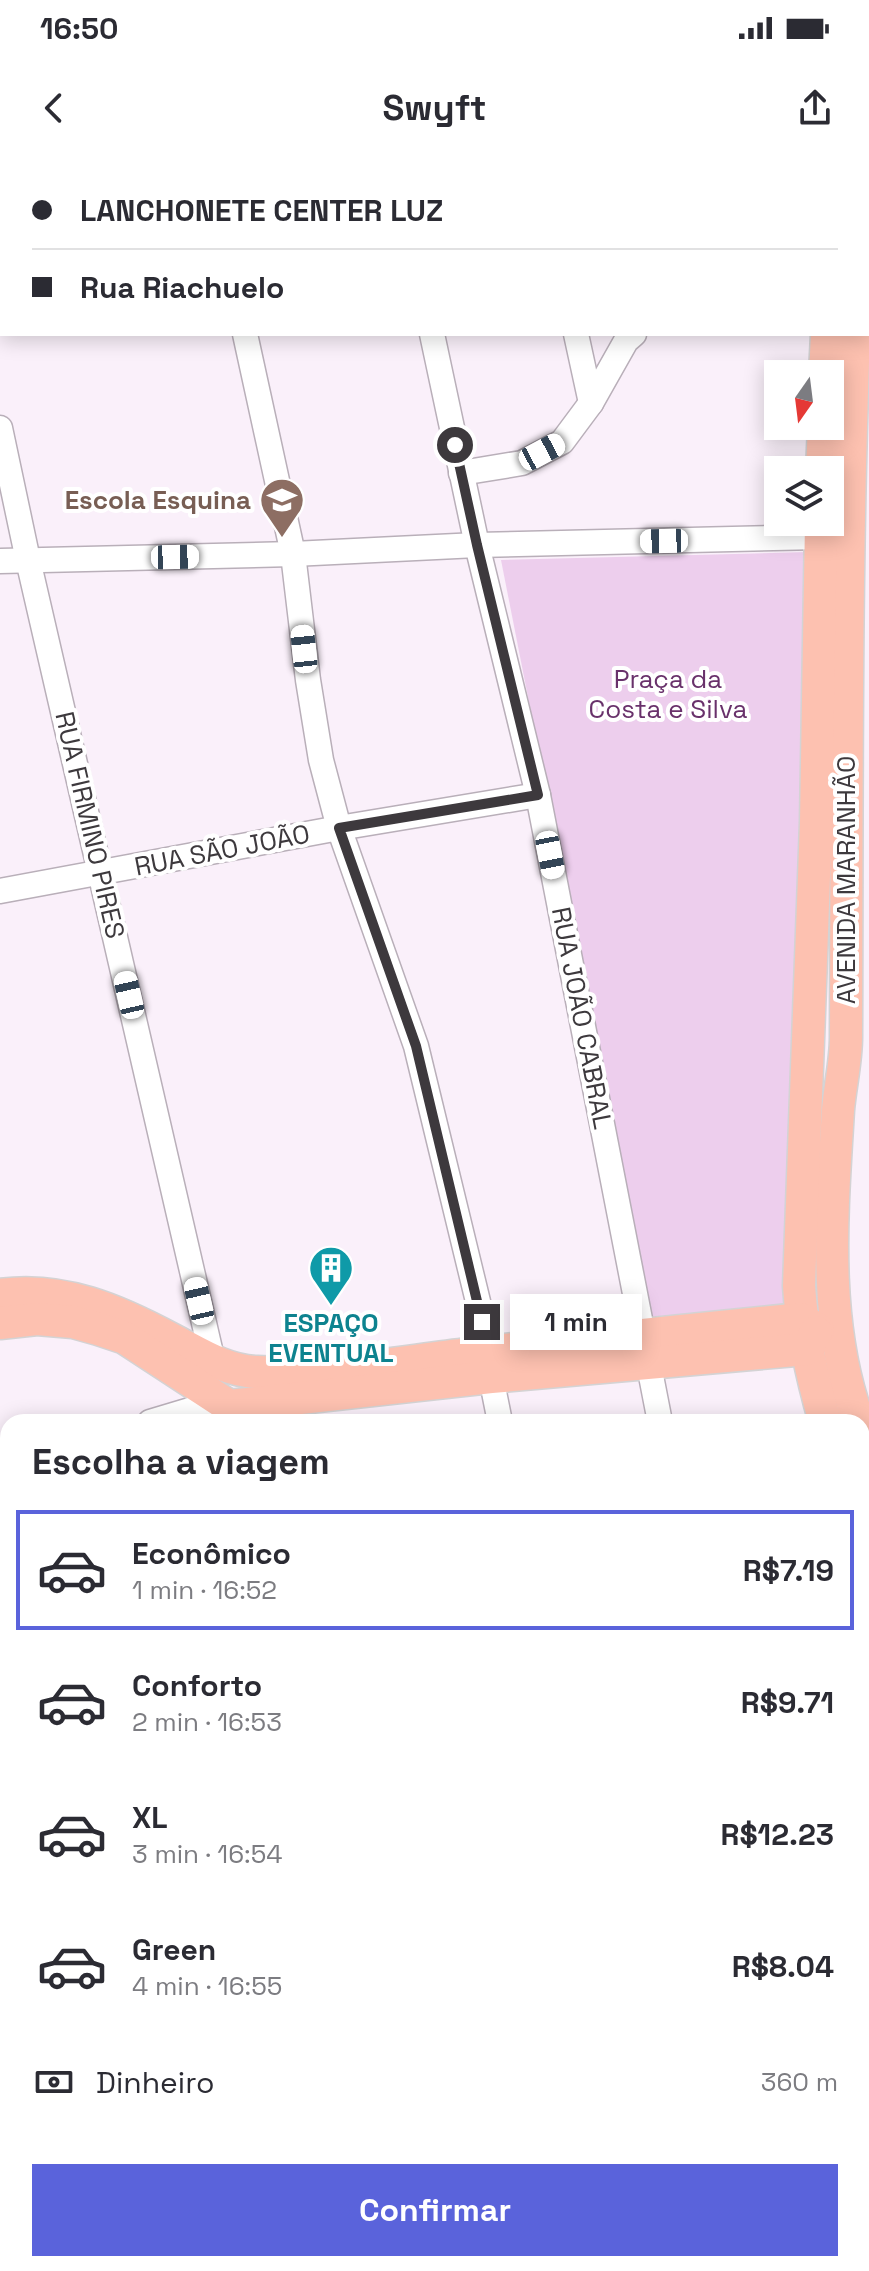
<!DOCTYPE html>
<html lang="pt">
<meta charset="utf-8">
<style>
:root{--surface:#fff;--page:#f7f7f7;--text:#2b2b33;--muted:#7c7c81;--line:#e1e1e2;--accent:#5a63db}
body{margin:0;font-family:"Space Grotesk",sans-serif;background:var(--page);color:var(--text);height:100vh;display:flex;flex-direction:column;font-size:30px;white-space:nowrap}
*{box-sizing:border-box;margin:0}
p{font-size:26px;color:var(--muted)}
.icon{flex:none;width:44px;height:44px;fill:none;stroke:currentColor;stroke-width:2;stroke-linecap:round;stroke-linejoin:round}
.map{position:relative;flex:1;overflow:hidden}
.details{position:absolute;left:0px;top:1254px;width:870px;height:858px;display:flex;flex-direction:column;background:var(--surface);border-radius:24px 24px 0 0;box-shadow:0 4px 20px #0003}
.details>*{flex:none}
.banner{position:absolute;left:0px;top:0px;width:870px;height:176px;box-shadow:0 4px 20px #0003;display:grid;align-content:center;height:176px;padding:0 32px;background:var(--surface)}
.needle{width:52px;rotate:194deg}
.tools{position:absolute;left:764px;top:200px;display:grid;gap:16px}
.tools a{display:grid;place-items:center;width:80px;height:80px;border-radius:0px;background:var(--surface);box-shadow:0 4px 20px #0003;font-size:40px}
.end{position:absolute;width:36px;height:36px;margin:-18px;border:10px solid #3d393d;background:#fff;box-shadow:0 0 0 4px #fff}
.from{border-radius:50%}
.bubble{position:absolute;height:56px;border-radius:0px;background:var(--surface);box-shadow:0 4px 20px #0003;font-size:26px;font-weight:800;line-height:56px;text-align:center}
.car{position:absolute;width:24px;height:48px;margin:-24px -12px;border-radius:10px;box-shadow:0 0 6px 2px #0007;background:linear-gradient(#fff 24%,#345 0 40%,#fff 0 76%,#345 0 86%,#fff 0)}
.banner b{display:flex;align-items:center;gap:28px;height:76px;font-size:30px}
.banner b+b{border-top:2px solid var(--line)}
.banner i{width:20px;height:20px;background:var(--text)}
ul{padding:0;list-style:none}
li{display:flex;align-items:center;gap:24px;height:120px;margin:0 16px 12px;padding:0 16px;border:4px solid transparent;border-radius:0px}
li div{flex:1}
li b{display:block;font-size:30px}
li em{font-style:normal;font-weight:800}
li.active{border-color:var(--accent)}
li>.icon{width:72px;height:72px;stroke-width:1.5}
h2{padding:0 32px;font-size:36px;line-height:96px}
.pay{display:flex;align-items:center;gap:20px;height:88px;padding:0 32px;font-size:30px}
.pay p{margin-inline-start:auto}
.action{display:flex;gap:16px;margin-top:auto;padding:16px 32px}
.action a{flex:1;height:92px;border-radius:0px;background:var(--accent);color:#fff;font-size:32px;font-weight:800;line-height:92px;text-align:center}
.status{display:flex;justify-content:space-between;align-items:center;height:56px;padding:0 40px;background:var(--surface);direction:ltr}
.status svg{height:22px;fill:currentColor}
header{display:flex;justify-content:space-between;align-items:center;height:104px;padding:0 32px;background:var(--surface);font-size:36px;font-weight:800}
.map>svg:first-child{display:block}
.built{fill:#f4e4f4}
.green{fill:#edceed}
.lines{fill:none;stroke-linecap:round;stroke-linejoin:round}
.minor-casing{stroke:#b9afb9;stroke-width:27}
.major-casing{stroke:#d4d3d4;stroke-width:35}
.minor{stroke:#fff;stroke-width:24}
.major{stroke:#fdc1b0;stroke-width:32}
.route{stroke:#3d393d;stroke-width:10}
.labels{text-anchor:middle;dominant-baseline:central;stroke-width:8;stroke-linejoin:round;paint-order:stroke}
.education-label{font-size:26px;font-weight:bold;fill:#785e54;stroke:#fff;text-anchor:end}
.park-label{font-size:26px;fill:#69316b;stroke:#fff}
.street-label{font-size:26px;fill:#3d393d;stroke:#fff}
.culture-label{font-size:26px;font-weight:bold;fill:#0d838f;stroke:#fff}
</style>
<div class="status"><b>16:50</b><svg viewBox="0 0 49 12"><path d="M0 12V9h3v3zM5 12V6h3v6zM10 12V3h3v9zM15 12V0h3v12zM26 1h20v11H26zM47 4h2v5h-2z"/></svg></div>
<header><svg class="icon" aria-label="back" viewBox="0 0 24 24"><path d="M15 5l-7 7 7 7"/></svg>Swyft<svg class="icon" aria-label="share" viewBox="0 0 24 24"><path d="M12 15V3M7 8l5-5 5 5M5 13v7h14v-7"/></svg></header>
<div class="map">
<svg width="869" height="2111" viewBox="0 0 869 2111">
<rect width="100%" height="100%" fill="#faf0fa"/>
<polygon class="built" points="455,2104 512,2104 514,2111 456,2111"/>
<g class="green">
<polygon points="809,392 794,1147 651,1161 501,400"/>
<polygon points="0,1536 8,1575 8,1902 0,1904"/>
</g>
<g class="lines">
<g class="minor-casing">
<g id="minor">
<polyline points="207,0 207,2"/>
<polyline points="395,0 395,2"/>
<polyline points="741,0 745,2"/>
<polyline points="556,2 557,0"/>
<polyline points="772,2 773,0"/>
<polyline points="245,174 293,394 308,520 321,600 339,668 416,886 490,1191 491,1217 500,1262"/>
<polyline points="432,174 477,385 538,635 660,1262"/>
<polyline points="576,174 591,243"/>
<polyline points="0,268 28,400 213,1202"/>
<polyline points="461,313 522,303 562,282 591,243 626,181 634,174"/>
<polyline points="0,401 293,394 477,385 820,377"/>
<polyline points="0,731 339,668 538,635"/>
<polyline points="150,1262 220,1241"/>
<polyline points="0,1306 8,1304"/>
<polyline points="0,1394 8,1426"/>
<polyline points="862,1443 869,1441"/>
<polyline points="862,1787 869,1785"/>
<polyline points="0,1933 8,1931"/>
<polyline points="0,1974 8,1973"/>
<polyline points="165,2104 167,2111"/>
<polyline points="427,2104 429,2111"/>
<polyline points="689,2104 691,2111"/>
<polyline points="855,2104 857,2111"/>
</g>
</g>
<g class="major-casing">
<g id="major">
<polyline points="831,2 831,0"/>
<polyline points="861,2 861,0"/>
<path d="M 854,174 C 845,408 847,643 846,877 C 846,902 840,926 838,950 C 832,1052 822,1164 859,1262"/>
<polyline points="825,214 827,174"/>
<polyline points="822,310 824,266"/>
<path d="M 821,362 L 816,662 L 799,1126 C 802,1172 812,1217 825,1262"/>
<path d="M 0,1135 C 63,1126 119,1151 173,1180 C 200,1194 226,1211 257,1212 C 327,1216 399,1202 469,1194 C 580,1181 690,1170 801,1159 L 818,1170"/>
<polyline points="0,1163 37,1159 73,1162 98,1169 125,1178 229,1246 491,1217 807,1189 816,1172"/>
<polyline points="862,1358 869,1375"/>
</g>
</g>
<use href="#minor" class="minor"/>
<use href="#major" class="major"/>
</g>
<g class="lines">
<polyline class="route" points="455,285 477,385 538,635 339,668 416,886 482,1162"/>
</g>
<defs>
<g id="school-pin" transform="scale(2.3)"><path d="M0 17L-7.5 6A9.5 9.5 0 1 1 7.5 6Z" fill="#8d6e63" stroke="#fff"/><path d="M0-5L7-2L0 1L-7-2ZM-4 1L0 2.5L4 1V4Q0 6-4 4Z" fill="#fff"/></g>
<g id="building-pin" transform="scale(2.3)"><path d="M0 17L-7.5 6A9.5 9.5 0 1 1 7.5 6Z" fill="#0f9aa8" stroke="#fff"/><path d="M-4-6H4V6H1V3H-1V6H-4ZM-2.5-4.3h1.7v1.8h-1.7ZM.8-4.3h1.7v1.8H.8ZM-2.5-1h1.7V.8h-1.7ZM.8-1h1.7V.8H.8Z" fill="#fff"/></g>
</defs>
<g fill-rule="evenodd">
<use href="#school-pin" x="282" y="340"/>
<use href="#building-pin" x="331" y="1108"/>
</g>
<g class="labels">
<g class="education-label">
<text x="251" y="340">Escola Esquina</text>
</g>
<g class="park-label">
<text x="668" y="519">Praça da<tspan x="668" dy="30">Costa e Silva</tspan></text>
</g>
<g class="street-label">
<text transform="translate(90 665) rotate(77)">RUA FIRMINO PIRES</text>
<text transform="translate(222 690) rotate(-11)">RUA SÃO JOÃO</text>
<text transform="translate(846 720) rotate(-90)">AVENIDA MARANHÃO</text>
<text transform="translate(582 858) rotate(79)">RUA JOÃO CABRAL</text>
</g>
<g class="culture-label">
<text x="331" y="1163">ESPAÇO<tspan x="331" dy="30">EVENTUAL</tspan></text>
</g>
</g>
</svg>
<div class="tools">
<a><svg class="needle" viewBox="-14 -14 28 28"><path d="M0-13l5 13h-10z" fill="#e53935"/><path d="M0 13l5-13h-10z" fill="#7c7c81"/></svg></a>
<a><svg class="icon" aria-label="layers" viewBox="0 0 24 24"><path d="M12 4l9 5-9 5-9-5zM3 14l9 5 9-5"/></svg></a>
</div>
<i class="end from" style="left:455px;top:285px"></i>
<i class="end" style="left:482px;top:1162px"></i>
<div class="bubble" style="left:510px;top:1134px;width:132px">1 min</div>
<i class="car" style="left:542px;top:292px;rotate:62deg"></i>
<i class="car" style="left:664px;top:381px;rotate:269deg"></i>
<i class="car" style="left:175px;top:397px;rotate:89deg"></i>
<i class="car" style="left:304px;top:489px;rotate:354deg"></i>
<i class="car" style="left:550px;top:695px;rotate:169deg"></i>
<i class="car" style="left:129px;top:835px;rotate:347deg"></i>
<i class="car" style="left:199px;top:1141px;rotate:347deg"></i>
<div class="banner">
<b><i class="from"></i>LANCHONETE CENTER LUZ</b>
<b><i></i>Rua Riachuelo</b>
</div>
<section class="details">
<h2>Escolha a viagem</h2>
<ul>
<li class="active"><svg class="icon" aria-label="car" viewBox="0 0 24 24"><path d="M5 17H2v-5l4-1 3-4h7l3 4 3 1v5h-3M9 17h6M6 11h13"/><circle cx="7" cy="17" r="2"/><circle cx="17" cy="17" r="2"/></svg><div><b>Econômico</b><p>1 min · 16:52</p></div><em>R$7.19</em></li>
<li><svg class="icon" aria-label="car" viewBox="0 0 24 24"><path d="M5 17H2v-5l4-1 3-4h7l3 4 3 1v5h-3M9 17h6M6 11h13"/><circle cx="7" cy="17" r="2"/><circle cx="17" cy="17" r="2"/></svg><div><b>Conforto</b><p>2 min · 16:53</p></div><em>R$9.71</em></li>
<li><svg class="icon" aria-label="car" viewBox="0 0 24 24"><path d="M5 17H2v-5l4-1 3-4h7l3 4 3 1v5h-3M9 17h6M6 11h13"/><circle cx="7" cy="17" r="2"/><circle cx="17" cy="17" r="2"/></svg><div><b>XL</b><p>3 min · 16:54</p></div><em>R$12.23</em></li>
<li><svg class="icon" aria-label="car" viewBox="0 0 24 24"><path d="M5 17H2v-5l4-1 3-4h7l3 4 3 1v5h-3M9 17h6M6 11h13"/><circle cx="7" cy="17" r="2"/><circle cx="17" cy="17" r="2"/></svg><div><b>Green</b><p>4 min · 16:55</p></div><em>R$8.04</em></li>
</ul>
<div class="pay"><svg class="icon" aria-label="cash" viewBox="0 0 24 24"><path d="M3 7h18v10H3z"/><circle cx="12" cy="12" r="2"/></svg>Dinheiro<p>360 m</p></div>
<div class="action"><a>Confirmar</a></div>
</section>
</div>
